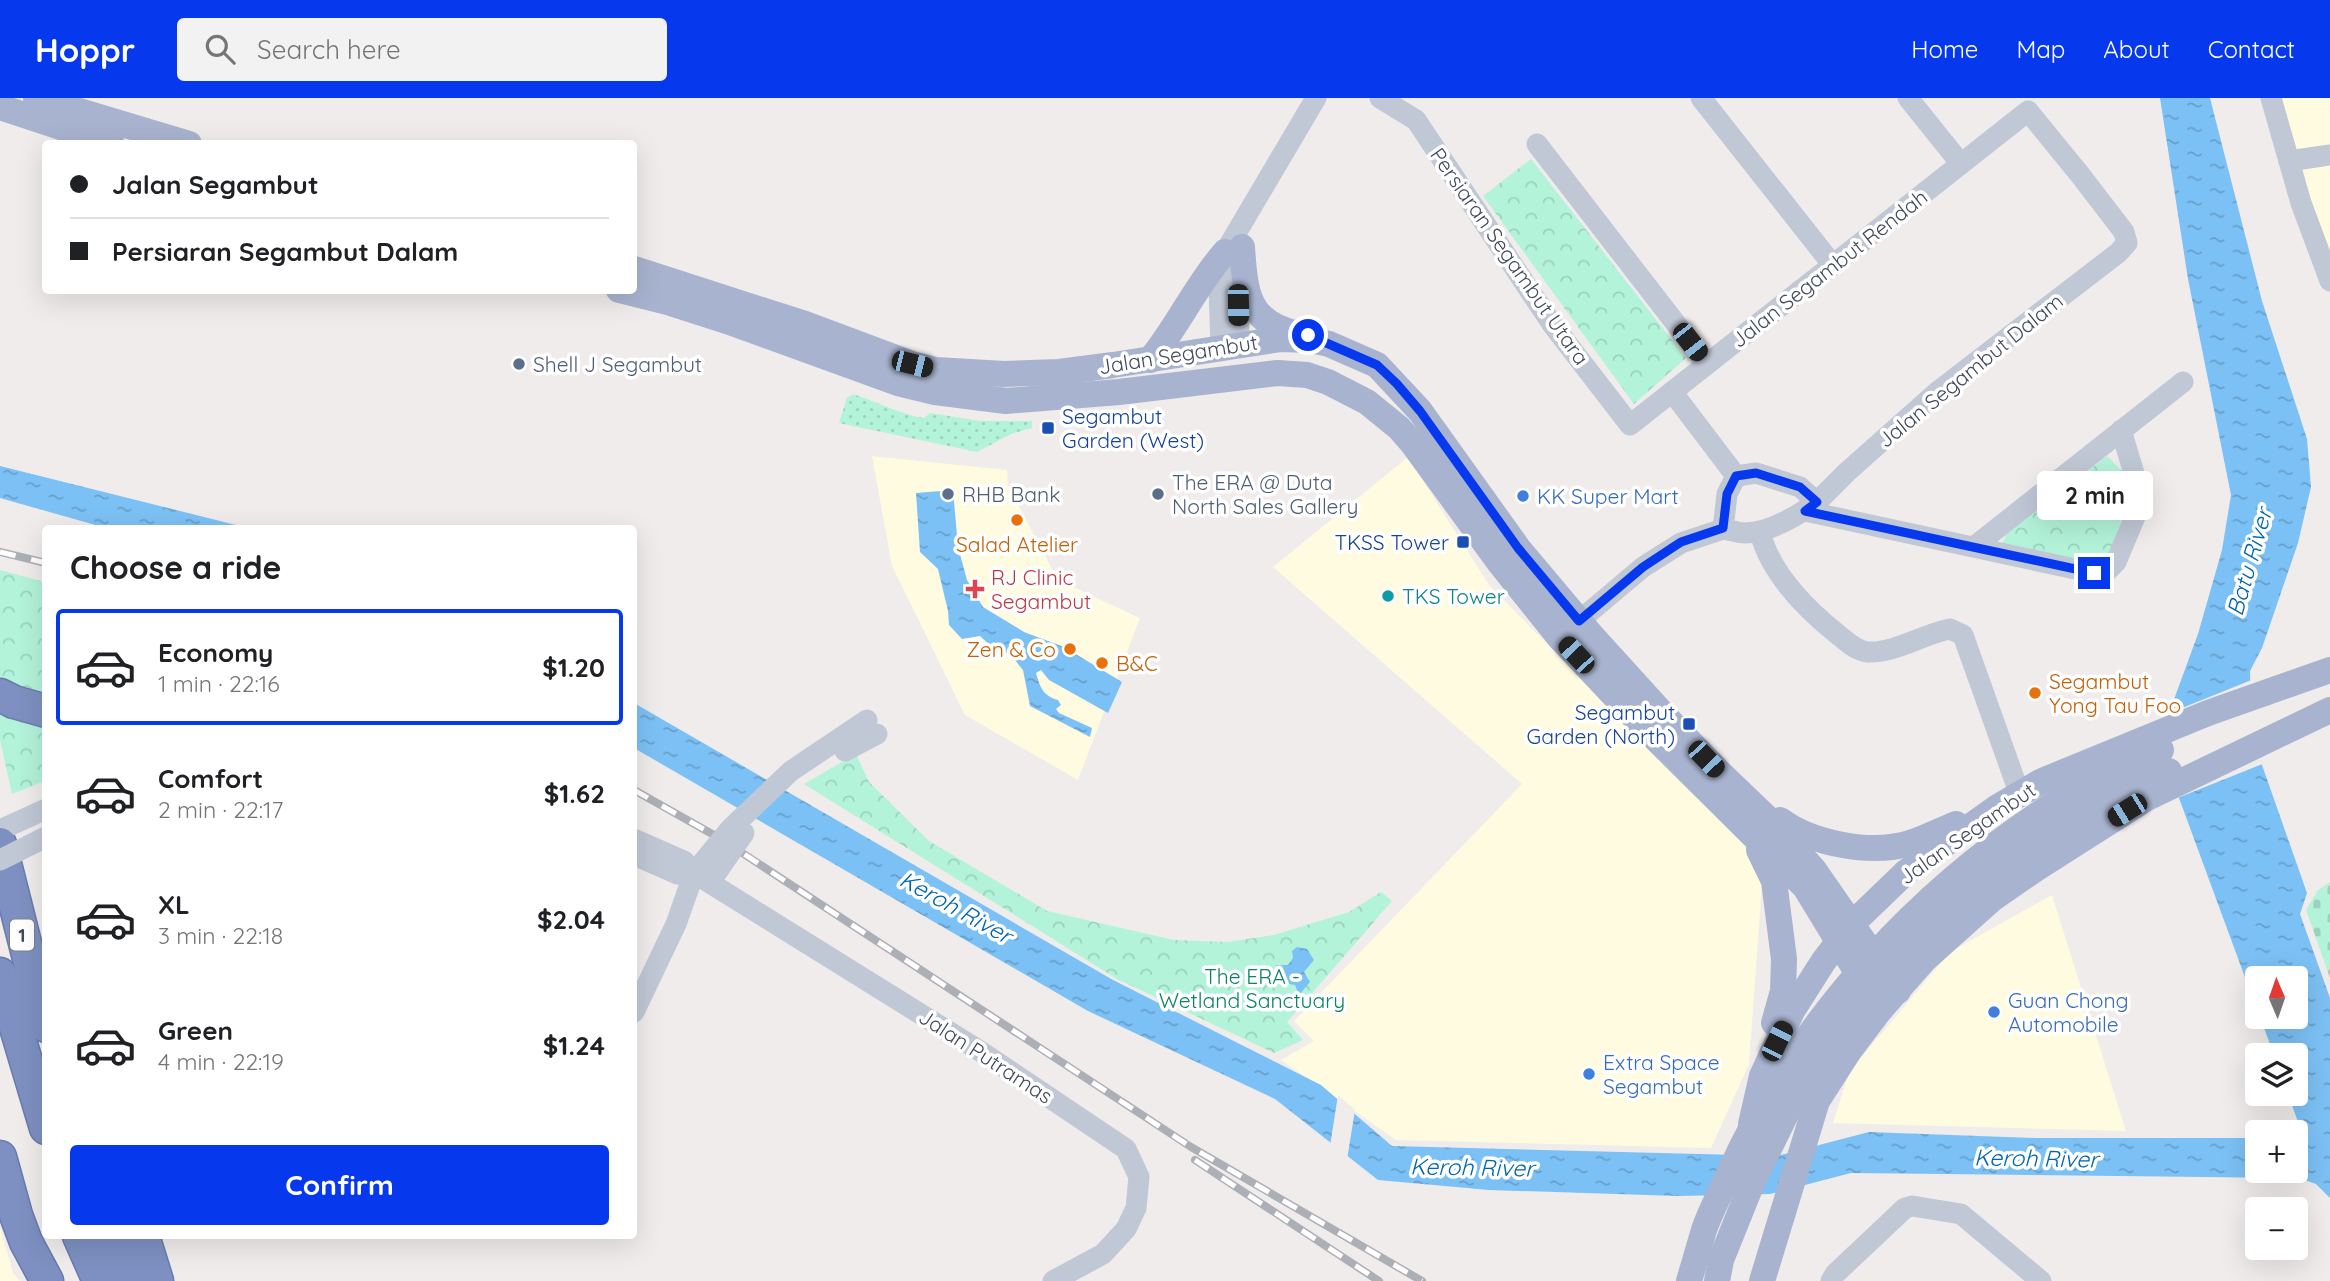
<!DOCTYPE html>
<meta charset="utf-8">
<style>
:root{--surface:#fff;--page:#f2f2f2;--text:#202124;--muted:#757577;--line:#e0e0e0;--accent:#0639ee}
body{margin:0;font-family:Quicksand,sans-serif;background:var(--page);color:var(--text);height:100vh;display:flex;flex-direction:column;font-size:26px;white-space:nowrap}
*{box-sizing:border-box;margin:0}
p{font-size:23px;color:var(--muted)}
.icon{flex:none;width:38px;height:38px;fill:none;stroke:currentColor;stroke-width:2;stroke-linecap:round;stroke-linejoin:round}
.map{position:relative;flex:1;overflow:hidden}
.side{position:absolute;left:42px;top:427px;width:595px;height:714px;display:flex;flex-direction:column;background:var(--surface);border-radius:7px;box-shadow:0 7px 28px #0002}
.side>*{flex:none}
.top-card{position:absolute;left:42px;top:42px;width:595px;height:154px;border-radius:7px;box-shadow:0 7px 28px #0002;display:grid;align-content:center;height:154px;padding:0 28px;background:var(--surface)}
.needle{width:46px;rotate:358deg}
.controls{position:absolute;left:2245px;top:868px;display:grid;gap:14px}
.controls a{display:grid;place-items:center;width:63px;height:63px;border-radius:7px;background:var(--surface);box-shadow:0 7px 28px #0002;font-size:35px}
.end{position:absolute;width:32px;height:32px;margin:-16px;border:9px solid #0639ee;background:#fff;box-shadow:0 0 0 4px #fff}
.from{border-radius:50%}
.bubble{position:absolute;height:49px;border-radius:7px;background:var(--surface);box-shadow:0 7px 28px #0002;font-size:23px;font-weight:800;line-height:49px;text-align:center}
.car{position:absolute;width:21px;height:42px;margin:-21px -10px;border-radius:9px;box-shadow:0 0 5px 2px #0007;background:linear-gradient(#222 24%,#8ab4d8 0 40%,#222 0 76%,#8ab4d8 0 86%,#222 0)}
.top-card b{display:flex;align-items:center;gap:24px;height:66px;font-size:26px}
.top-card b+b{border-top:2px solid var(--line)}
.top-card i{width:18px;height:18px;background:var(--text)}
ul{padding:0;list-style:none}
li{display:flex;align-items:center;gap:21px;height:116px;margin:0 14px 10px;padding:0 14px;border:4px solid transparent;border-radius:7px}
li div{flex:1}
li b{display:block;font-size:26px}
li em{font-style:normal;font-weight:800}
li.selected{border-color:var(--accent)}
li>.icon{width:63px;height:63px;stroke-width:1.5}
h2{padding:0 28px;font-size:32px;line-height:84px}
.primary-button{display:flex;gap:14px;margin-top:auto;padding:14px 28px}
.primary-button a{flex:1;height:80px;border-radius:7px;background:var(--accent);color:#fff;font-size:28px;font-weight:800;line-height:80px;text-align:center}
header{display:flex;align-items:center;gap:42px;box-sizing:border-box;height:98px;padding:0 35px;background:var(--accent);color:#fff}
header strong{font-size:33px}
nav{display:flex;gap:38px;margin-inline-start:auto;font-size:24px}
.search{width:490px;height:63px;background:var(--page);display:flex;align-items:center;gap:18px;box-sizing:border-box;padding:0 24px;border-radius:7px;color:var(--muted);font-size:26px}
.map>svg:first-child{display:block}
.commercial{fill:#fefbe1}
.grass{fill:url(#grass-dots)}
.forest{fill:url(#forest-crowns)}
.cemetery{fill:url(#cemetery-stones)}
.water{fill:url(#water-ripples)}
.pier{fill:#efeceb}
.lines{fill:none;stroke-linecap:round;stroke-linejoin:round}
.highway-casing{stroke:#697aad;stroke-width:35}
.minor{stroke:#c0c7d5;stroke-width:21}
.major{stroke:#a8b3cf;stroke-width:26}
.highway{stroke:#7d90c1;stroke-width:32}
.rail-casing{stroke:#adafb7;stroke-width:8}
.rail{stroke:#fff;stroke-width:5;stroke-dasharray:16;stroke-linecap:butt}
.minor-bridge{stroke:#c0c7d5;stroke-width:21}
.major-bridge{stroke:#a8b3cf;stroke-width:26}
.route{stroke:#0639ee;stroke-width:9}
.service-dot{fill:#5c6f8a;stroke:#fff;stroke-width:2.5}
.transit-dot{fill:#1a4fb4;stroke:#fff;stroke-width:2.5}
.shop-dot{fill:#3f7fe0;stroke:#fff;stroke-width:2.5}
.food-dot{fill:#e8710a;stroke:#fff;stroke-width:2.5}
.health-dot{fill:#e0444e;stroke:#fff;stroke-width:2.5}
.culture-dot{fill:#0f9aa8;stroke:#fff;stroke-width:2.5}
.labels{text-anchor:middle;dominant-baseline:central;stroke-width:7;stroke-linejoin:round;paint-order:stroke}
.shield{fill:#fff;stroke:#7b808c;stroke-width:2}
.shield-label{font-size:19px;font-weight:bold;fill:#424a5b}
.street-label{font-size:21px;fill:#424a5b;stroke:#fff}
.service-label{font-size:21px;fill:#4e5e75;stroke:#fff;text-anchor:start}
.transit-label{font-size:21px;fill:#164399;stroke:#fff;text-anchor:end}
.shop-label{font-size:21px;fill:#366cbe;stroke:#fff;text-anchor:start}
.food-label{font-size:21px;fill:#c56008;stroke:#fff;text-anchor:start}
.health-label{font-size:21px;fill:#be3a42;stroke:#fff;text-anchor:start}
.culture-label{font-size:21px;fill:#0d838f;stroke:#fff;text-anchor:start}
.park-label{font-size:21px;fill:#0d8361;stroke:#fff}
.water-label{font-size:23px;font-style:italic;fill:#0065b0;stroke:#fff}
</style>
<header>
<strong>Hoppr</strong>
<div class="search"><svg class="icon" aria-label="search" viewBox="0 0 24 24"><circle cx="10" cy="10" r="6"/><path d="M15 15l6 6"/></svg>Search here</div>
<nav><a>Home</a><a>Map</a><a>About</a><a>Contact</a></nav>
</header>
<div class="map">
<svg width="2330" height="1183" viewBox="0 0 2330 1183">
<defs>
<pattern id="grass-dots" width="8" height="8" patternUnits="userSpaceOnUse" patternTransform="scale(1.75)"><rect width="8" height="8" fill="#b3f3da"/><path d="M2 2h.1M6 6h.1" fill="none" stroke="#9bd2bd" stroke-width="1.8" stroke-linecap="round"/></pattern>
<pattern id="forest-crowns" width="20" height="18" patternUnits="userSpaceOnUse" patternTransform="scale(1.75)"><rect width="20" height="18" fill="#b3f3da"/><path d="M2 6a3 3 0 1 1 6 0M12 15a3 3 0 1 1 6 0" fill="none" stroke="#9bd2bd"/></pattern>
<pattern id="cemetery-stones" width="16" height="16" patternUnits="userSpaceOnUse" patternTransform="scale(1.75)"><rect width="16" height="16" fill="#b3f3da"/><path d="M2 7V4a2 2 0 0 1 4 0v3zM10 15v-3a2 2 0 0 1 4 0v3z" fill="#9bd2bd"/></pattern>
<pattern id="water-ripples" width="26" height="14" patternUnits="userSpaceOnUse" patternTransform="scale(1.75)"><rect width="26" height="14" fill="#7cc1f5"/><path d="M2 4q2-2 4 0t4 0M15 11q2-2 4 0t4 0" fill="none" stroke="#679fc9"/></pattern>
</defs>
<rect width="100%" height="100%" fill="#efeceb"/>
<g class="commercial">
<polygon points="2279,0 2330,0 2330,157 2296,70"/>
<polygon points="872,358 1007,372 1008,388 1058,482 1140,520 1078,682 965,617 892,468"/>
<polygon points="1408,359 1489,487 1748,749 1762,786 1749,966 1711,1050 1396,1042 1281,962 1314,943 1294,923 1522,686 1273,469"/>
<polygon points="2052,797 2126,1033 1833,1025 1849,974 1950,854"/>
<polygon points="0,1129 13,1175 20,1183 0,1183"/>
</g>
<path class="grass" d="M 853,296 C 877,304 900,316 924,320 L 930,315 L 980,323 L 1032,323 L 1032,330 L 1011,336 L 977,354 L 839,325 L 847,300 Z"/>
<g class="forest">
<polygon points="1531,61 1686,260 1634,306 1483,98"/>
<polygon points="2107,358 2124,375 2130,400 2108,459 2094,467 2001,447 2007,436"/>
<polygon points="0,472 45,484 45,601 0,581"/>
<polygon points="0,605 45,620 45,683 12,696 0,642"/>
<polygon points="856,656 869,684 929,743 1047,813 1174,842 1228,844 1274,837 1349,814 1381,794 1392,803 1287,924 1303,942 1274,955 1117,881 804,686"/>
</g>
<polygon class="cemetery" points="2330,784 2330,880 2306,812 2318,792"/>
<g class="water">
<polygon points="2160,0 2210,0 2262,203 2307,341 2311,389 2298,445 2262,550 2250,573 2251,619 2262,667 2307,795 2300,816 2330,900 2330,1100 2316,1086 2299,1080 1851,1075 1770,1096 1678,1098 1489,1092 1378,1082 1275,1001 1088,913 634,650 634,605 1113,882 1321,987 1392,1048 1777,1058 1869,1034 2036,1040 2257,1040 2258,1073 2296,1073 2296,1039 2303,1038 2288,996 2296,996 2296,957 2274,957 2260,919 2296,919 2296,880 2258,880 2257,912 2179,700 2167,634 2173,604 2198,536 2222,452 2231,397 2188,181"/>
<polygon points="0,368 248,430 106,430 0,400"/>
<path d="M 953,392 L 958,449 L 967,482 L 983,509 L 1024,534 L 1064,549 L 1122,584 L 1108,615 L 1049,582 L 1041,572 L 1036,575 C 1040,589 1043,598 1058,602 L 1061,607 L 1056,611 L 1059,615 L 1092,630 L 1090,639 L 1030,608 L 1023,572 L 1010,556 L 995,552 L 980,538 L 962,541 L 949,527 L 948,513 L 938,471 L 920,454 L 916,395 Z"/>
<polygon points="1297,849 1307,851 1314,862 1304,874 1310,884 1299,897 1295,887 1283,885 1276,876 1276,867 1288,867 1293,860 1292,853"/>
</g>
<g class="pier">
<polygon points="2254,581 2255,619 2265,665 2175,701 2164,634 2167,616"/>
<polygon points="1338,997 1355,1012 1347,1062 1330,1048"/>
</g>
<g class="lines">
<g class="highway-casing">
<g id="highway">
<polyline points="0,597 14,604 46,613"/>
<polyline points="0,746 46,928"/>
<polyline points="0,876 46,1030"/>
<polyline points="0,1059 16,1117 26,1144 47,1183"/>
<polyline points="79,1138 99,1183"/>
<polyline points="112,1138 133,1183"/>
<polyline points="143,1138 157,1183"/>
</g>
</g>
<g class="minor">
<polyline points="1380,0 1416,22 1552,226 1630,327 2028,13 2081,78 2124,134 2127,145 2118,155 1937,294 1847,374 1817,404"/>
<polyline points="1701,0 1832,166"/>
<polyline points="1908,0 1961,66"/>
<polyline points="2271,0 2301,105 2330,183"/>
<polyline points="1537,46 1707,266"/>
<polyline points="2289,63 2330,57"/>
<polyline points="1238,178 1239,247"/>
<polyline points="1221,250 1219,188 1225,154 1316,0"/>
<polyline points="1673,295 1736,378"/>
<path d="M 1756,375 L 1800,389 L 1817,404 C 1797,418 1769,435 1745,435 C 1738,435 1730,432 1723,431 L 1727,396 L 1736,378 Z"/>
<polyline points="1805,413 2094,475 2107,473 2116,464 2142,402 2121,332"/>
<path d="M 1760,434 C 1770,475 1804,509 1836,535 C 1845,542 1855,553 1868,554 C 1896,555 1923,536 1950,531 L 1963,537 L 2020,697"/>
<polyline points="1975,448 2183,284"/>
<polyline points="1579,523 1643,469 1681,445 1723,431"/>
<polyline points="0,732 46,711"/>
<polyline points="634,741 684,763 694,775 980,953 1126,1051 1139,1079 1136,1110 1126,1131 1103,1156 1053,1183"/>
<polyline points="634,757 677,776 694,775"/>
<polyline points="634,914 676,826 694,775"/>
<polyline points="1831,1183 1835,1176 1905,1110 1912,1108 1961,1116 2041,1183"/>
</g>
<g class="major">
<polyline points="36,0 189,46"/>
<polyline points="0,9 112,46"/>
<path d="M 1242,149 C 1245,194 1247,226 1299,236"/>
<polyline points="634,171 805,226 912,266 936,272 1004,276 1059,274 1113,267 1281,241 1311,242 1329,246 1377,267 1420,313 1518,450 1592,538 1661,614 1722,677 1771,724 1814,772 1898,893"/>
<polyline points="619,192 671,205 727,223 898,285 935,294 1006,303 1119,294 1278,275 1307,277 1328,284 1367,304 1399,330 1413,346 1499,464 1560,540 1641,626 1805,789 1880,912"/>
<path d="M 1150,262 C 1178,228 1196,187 1225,154"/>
<path d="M 1780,722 C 1812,746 1872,757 1910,745 C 1926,740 1941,732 1956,726"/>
<polyline points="1759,752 1774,783 1784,861 1783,893 1774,925"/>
<polyline points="1751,1026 1762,978 1792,913 1823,864 1852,826 1906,774 1996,710 2042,683 2208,615 2330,572"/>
<polyline points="1762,1183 1817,1003 1849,953 1880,912 1925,861 1992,801 2037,770 2147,700 2330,612"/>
</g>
<use href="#highway" class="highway"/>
<g class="rail-casing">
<g id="rail">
<polyline points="0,454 46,465"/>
<polyline points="634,692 721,741 1191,1049 1422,1183"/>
<polyline points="1195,1062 1379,1183"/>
</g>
</g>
<use href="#rail" class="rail"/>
<g class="minor-bridge">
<polyline points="845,653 877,636"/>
<polyline points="0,762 46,739"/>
<polyline points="694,775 731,730 791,673 867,622"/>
<polyline points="710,784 744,735"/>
</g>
<g class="major-bridge">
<path d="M 1689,1183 C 1694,1166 1699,1149 1704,1132 C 1710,1114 1720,1096 1728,1078 C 1799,919 1925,783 2075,693 C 2102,677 2133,665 2161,652"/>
<polyline points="1717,1183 1721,1162 1752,1085 1788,1012 1848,916 1920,837 2005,764 2075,720 2169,673"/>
</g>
</g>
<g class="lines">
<polyline class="route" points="1308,237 1377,267 1397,286 1420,313 1518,450 1579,523 1643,469 1681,444 1723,430 1727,396 1736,378 1756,375 1800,389 1817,404 1805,413 2094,475"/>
</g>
<g class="service-dot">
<circle cx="519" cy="266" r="7"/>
<circle cx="948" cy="396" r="7"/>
<circle cx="1158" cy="396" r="7"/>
</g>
<g class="transit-dot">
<rect x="1041" y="323" width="14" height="14" rx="3.5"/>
<rect x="1456" y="437" width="14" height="14" rx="3.5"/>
<rect x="1682" y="619" width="14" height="14" rx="3.5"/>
</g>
<g class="shop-dot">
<circle cx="1523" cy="398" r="7"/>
<circle cx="1994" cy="914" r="7"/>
<circle cx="1589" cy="976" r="7"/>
</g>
<g class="food-dot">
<circle cx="1017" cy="422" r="7"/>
<circle cx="1070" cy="551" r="7"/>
<circle cx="1102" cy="565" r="7"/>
<circle cx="2035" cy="595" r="7"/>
</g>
<path class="health-dot" d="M971.5 480.5h7v7h7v7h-7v7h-7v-7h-7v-7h7z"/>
<circle class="culture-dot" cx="1388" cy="498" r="7"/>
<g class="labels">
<rect class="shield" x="10" y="821.5" width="24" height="31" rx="5"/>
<g class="shield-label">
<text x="22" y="837">1</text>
</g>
<g class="street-label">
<text transform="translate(1510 158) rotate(55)">Persiaran Segambut Utara</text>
<text transform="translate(1829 170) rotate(-38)">Jalan Segambut Rendah</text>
<text transform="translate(1178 256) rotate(-9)">Jalan Segambut</text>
<text transform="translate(1970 272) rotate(-39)">Jalan Segambut Dalam</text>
<text transform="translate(1967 735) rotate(-35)">Jalan Segambut</text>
<text transform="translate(986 958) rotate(33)">Jalan Putramas</text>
</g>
<g class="service-label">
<text x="533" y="266">Shell J Segambut</text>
<text x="1172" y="384">The ERA @ Duta<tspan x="1172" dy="24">North Sales Gallery</tspan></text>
<text x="962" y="396">RHB Bank</text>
</g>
<g class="transit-label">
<text x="1062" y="318" text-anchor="start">Segambut<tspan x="1062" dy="24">Garden (West)</tspan></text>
<text x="1449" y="444">TKSS Tower</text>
<text x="1675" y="614">Segambut<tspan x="1675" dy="24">Garden (North)</tspan></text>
</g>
<g class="shop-label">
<text x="1537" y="398">KK Super Mart</text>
<text x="2008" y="902">Guan Chong<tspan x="2008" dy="24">Automobile</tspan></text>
<text x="1603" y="964">Extra Space<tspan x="1603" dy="24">Segambut</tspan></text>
</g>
<g class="food-label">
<text x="1017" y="446" text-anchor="middle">Salad Atelier</text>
<text x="1056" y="551" text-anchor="end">Zen &amp; Co</text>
<text x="1116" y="565">B&amp;C</text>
<text x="2049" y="583">Segambut<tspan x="2049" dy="24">Yong Tau Foo</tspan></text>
</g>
<g class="health-label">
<text x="991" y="479">RJ Clinic<tspan x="991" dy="24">Segambut</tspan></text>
</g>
<g class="culture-label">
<text x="1402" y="498">TKS Tower</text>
</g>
<g class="park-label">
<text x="1252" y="878">The ERA -<tspan x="1252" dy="24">Wetland Sanctuary</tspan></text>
</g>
<g class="water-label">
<text transform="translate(2249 464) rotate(-74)">Batu River</text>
<text transform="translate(956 809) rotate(29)">Keroh River</text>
<text transform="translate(2036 1060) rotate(1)">Keroh River</text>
<text transform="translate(1472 1069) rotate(1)">Keroh River</text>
</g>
</g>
</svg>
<div class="controls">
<a><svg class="needle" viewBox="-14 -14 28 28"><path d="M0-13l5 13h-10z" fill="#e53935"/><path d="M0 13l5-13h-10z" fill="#757577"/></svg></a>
<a><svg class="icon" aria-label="layers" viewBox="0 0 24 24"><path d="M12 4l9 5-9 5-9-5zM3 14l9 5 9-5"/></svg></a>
<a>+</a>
<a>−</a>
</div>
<i class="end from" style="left:1308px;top:237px"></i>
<i class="end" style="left:2094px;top:475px"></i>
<div class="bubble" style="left:2037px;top:373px;width:116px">2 min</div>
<i class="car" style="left:1238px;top:207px;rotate:179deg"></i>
<i class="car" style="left:1690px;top:244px;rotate:142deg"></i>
<i class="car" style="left:912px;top:266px;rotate:104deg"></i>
<i class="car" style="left:1576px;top:557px;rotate:317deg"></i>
<i class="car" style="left:1706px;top:661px;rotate:136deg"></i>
<i class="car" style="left:2127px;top:712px;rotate:238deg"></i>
<i class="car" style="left:1777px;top:943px;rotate:26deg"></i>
<div class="top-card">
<b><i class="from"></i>Jalan Segambut</b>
<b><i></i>Persiaran Segambut Dalam</b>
</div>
<section class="side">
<h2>Choose a ride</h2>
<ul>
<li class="selected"><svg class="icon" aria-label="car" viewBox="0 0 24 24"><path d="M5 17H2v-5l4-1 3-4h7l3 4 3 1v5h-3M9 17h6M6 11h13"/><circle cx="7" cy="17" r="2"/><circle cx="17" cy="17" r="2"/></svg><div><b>Economy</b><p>1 min · 22:16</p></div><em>$1.20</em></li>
<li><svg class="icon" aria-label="car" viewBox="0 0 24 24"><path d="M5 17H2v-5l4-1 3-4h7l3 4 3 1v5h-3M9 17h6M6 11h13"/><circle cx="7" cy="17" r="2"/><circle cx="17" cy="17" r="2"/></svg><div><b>Comfort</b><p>2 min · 22:17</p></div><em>$1.62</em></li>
<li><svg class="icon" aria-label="car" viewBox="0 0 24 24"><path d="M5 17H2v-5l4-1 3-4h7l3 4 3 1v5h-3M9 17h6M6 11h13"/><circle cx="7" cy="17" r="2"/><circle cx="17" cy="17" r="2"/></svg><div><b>XL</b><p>3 min · 22:18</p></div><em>$2.04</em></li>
<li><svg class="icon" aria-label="car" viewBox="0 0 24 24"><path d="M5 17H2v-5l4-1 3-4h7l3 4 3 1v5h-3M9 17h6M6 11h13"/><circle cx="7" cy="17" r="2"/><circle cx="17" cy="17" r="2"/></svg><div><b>Green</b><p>4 min · 22:19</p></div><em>$1.24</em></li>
</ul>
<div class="primary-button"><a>Confirm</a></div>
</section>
</div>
